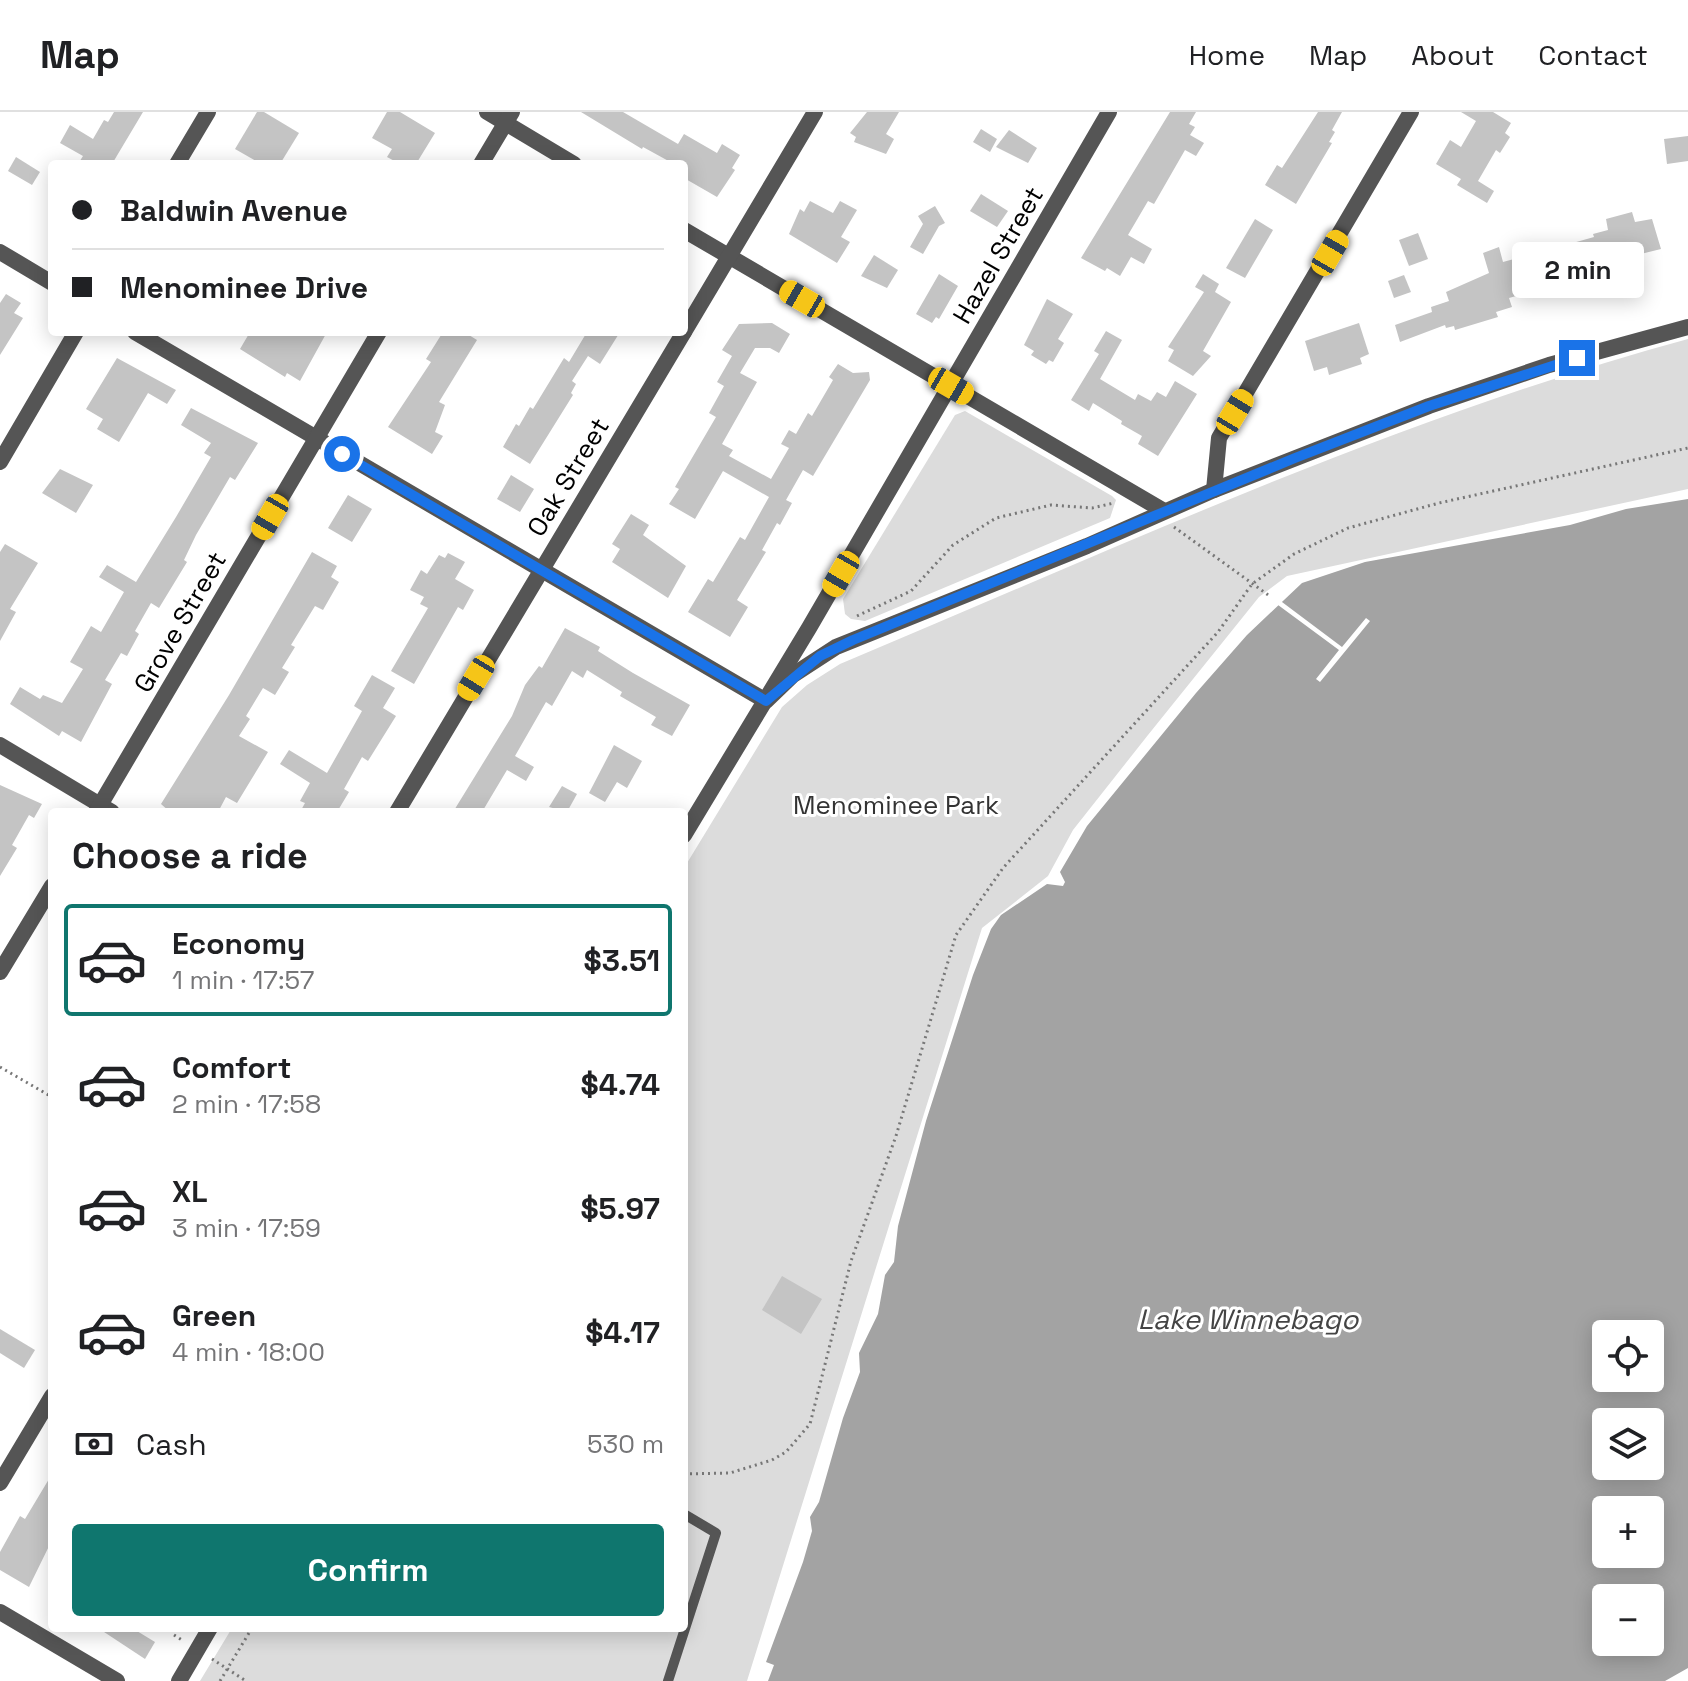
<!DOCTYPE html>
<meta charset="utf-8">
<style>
:root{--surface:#fff;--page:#f6f6f6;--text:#202124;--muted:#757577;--line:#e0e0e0;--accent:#0f766e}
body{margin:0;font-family:"Space Grotesk",sans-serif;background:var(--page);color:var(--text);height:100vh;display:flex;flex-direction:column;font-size:30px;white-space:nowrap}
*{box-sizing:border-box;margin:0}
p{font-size:26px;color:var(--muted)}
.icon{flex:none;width:44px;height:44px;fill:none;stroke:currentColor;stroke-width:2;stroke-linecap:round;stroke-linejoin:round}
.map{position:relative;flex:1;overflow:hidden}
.side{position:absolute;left:48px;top:696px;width:640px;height:824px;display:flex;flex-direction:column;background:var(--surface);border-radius:8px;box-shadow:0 4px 20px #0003}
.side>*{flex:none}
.hud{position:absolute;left:48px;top:48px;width:640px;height:176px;border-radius:8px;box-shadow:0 4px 20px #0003;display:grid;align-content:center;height:176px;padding:0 24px;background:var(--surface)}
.fabs{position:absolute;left:1592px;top:1208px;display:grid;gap:16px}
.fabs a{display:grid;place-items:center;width:72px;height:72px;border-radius:8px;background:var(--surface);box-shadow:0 4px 20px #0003;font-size:40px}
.end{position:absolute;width:36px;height:36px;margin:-18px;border:10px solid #1a73e8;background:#fff;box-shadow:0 0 0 4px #fff}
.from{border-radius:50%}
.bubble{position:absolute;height:56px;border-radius:8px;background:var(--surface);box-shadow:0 4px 20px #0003;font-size:26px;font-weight:700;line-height:56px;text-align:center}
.car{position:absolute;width:24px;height:48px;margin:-24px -12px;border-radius:10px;box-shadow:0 0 6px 2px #0007;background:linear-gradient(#f5c518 24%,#345 0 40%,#f5c518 0 76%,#345 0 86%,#f5c518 0)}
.hud b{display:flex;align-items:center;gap:28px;height:76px;font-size:30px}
.hud b+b{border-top:2px solid var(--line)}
.hud i{width:20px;height:20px;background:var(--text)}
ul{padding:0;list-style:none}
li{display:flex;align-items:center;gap:24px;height:112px;margin:0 16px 12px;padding:0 8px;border:4px solid transparent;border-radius:8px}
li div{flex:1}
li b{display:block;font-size:30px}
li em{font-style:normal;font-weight:700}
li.on{border-color:var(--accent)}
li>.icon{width:72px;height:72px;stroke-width:1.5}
h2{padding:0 24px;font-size:36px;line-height:96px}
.pay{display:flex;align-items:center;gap:20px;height:88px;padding:0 24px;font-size:30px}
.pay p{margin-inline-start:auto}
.button{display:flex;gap:16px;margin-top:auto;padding:16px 24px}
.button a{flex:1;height:92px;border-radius:8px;background:var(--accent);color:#fff;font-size:32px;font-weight:700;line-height:92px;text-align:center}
header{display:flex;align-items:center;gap:48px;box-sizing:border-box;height:112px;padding:0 40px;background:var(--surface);border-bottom:2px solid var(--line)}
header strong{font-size:38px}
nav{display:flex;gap:44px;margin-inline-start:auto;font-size:28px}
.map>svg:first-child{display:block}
.green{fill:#dcdcdc}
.water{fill:#a3a3a3;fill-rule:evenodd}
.pier{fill:#fff}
.building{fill:#c4c4c4}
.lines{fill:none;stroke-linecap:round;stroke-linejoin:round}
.path{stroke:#777;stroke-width:3;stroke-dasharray:2 4;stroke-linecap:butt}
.service{stroke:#555;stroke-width:10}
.minor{stroke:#555;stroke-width:16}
.route{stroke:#1a73e8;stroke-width:10}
.labels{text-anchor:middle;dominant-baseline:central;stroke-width:6;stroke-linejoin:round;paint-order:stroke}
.street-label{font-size:26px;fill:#000;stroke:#fff}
.park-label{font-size:26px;fill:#333;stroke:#fff}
.water-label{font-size:28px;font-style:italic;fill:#444;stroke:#fff}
</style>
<header>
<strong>Map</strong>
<nav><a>Home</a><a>Map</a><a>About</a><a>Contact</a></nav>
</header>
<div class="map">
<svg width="1688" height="1569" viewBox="0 0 1688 1569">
<rect width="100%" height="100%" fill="#fff"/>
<g class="green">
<path d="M 1688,227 L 1688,377 L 1287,464 L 1259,485 L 1148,623 L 1073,718 L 1048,764 L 982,816 L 747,1569 L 200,1569 L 232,1516 L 684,1516 L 684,756 L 782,595 L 807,573 L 840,552 C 1119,435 1396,306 1688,227 Z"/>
<polygon points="965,299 1112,384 1116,388 1110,406 865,509 851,507 845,502 843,487 955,303"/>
</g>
<path class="water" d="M 1688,387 L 1688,1556 L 1665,1569 L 768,1569 L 774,1553 L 766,1550 L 803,1450 L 812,1419 L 810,1405 L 819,1390 L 843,1306 L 860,1260 L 859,1241 L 878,1202 L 885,1163 L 894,1150 L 898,1114 L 926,1009 L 973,863 L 991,817 L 1001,803 L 1047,772 L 1063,774 L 1065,770 L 1060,760 L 1087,714 L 1196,581 L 1247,523 L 1302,471 L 1365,450 L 1570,413 L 1626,397 ZM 1606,1222 L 1650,1222 L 1650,1266 L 1606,1266 ZM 1606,1310 L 1650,1310 L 1650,1354 L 1606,1354 ZM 1606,1398 L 1650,1398 L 1650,1442 L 1606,1442 ZM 1606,1486 L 1650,1486 L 1650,1530 L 1606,1530 Z"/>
<polygon class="pier" points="1278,487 1342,535 1366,506 1370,509 1320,570 1316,567 1339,538 1274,490"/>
<g class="building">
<polygon points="114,0 143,0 112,52 78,52 83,44 60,31 70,13 93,27 104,8 108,10"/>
<polygon points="257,0 264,0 299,21 280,52 261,52 235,37"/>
<polygon points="387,0 400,0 435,21 416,52 400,52 387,45 392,37 372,26"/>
<polygon points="581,0 623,0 678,32 684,22 717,41 722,32 740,43 732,56 735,58 717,85 684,66 684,52 674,52 643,35 642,37"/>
<polygon points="867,0 899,0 886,22 894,27 886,42 854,30 856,25 850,21"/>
<polygon points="1170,0 1196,0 1189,12 1195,15 1190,23 1204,31 1196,44 1185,38 1154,92 1148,89 1128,123 1152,137 1144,152 1131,145 1120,164 1107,156 1105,159 1081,146"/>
<polygon points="1318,0 1342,0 1332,18 1335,20 1329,30 1332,31 1296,92 1265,73 1277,53 1282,56"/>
<polygon points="1461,0 1493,0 1511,11 1505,21 1510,25 1500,41 1496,38 1478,69 1494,79 1487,91 1457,73 1461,67 1436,52 1450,28 1461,35 1476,9"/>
<polygon points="981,17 997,27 990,40 973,30"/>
<polygon points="1009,18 1037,36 1028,51 996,35"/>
<polygon points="1688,24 1688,49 1667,52 1664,27"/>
<polygon points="16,45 40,60 32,73 8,59"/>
<polygon points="981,82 1008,99 997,115 970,99"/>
<polygon points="810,89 833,101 840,89 857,98 841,125 850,130 837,151 789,122 800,97 804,100"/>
<polygon points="935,94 945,111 939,114 923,142 910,135 923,112 918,104"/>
<polygon points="1632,100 1635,110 1652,107 1661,137 1584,156 1585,160 1557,168 1558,172 1509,186 1512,195 1496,200 1498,205 1455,218 1454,214 1446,216 1445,213 1400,230 1395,213 1432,200 1431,195 1449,189 1446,180 1489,161 1483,141 1499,135 1503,150 1548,138 1594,125 1593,122 1608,118 1606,107"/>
<polygon points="1255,107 1273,118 1245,166 1226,156"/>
<polygon points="1418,121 1428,147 1409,154 1399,128"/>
<polygon points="874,143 898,158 887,176 861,164"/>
<polygon points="939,162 958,174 939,207 936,205 932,211 916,202"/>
<polygon points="1203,162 1219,172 1215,180 1231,190 1203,239 1211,244 1193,264 1168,249 1174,238 1168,235 1204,180 1195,175"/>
<polygon points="1404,163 1411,180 1394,186 1388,169"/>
<polygon points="6,182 21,191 14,201 23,206 0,243 0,191"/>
<polygon points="1047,187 1073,202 1058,227 1064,231 1053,250 1049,248 1046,252 1031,243 1034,239 1024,233"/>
<polygon points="772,211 790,222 779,241 770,236 755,236 740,261 757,270 722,332 733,338 729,344 771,367 789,336 781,332 789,318 796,322 808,301 812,304 833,268 829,265 838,252 853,261 869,260 870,268 813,364 803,358 786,388 792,391 780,413 777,411 762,438 766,440 737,488 748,495 730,525 688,500 708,467 713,470 740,425 745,428 769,385 723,359 695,407 669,392 679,377 675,375 716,305 709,301 724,274 717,270 732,244 722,238 739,212"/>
<polygon points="1359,211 1369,242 1360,246 1362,252 1329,263 1327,255 1314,259 1305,229"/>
<polygon points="1106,219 1122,228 1100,267 1135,288 1138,282 1151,289 1157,280 1166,285 1175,269 1197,282 1158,344 1138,332 1142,324 1121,312 1122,309 1093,291 1089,299 1071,288 1099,242 1094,239"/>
<polygon points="250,220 327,220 300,269 287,261 285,265 240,237"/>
<polygon points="443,220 464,220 477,228 439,290 445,293 435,320 443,324 432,342 388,315 431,250 426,247"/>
<polygon points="587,220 620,220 600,252 588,244 572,269 576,272 571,281 573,283 530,352 503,335 516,312 519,314 530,295 533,297 564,246 569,250"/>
<polygon points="117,246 176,278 167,292 148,281 119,330 97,317 103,307 86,297"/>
<polygon points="191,296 258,331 235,368 230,365 196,423 184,448 187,450 159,496 151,491 135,519 139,522 127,544 121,541 105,568 112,572 81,630 62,619 59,624 10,592 20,575 40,587 43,583 62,591 83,557 70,550 91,514 101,520 124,480 99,465 107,453 136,470 176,405 211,345 204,341 211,331 181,313"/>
<polygon points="60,357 93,373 76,401 42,381"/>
<polygon points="511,363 534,377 520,400 497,387"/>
<polygon points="348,383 372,397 352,430 328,416"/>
<polygon points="631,402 649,413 643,423 686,454 668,486 612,450 620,437 612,432"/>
<polygon points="5,432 38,451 10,497 16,500 0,529 0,440"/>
<polygon points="312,440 337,454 331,465 339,470 323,498 315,494 291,533 295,535 282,556 289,560 275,583 263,576 246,604 250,607 239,624 268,640 237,691 226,685 218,700 170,700 161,692 229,583"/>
<polygon points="448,441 465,450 455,467 474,478 463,498 458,495 414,572 391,559 428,496 420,492 424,485 410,478 421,458 427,462 439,443 445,446"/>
<polygon points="565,516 600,535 598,539 633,561 690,593 672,624 651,613 656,605 620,584 622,580 587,558 583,566 572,559 552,594 546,590 515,644 534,655 526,669 507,658 482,700 453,700 512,604 525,573 539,554 542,556"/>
<polygon points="372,563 395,576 383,596 396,604 368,649 362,645 344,677 349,680 337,700 300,700 305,691 300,689 310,671 280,652 289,638 327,661 362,599 354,594"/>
<polygon points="614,633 642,649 627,676 617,670 605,690 589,681"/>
<polygon points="0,673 42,692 34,706 29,703 12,733 17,736 0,764"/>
<polygon points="562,674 577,682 567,700 549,695"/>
<polygon points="782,1164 822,1187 801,1222 762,1198"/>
<polygon points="0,1217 35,1238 24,1256 0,1241"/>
<polygon points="52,1362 52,1428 29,1475 0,1458 0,1440 20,1404 25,1407"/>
<polygon points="98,1516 132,1516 155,1530 145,1547"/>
</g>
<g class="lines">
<g class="path">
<polyline points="1174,415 1271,485"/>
<polyline points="857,504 911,479 953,433 996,406 1051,393 1092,396 1114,391"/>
<polyline points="0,955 52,985"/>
<polyline points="684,1362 730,1361 772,1348 786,1340 810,1312 851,1149 896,1024 956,823 1003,756 1218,520 1252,472 1294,442 1348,416 1439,391 1688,336"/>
<polyline points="174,1523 182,1528"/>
<polyline points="212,1547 246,1569"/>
<polyline points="220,1569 252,1516"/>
</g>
<polyline class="service" points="668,1569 716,1421 684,1402"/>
<g class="minor">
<polyline points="487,0 574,52"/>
<polyline points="177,52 208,0"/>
<polyline points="481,52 512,0"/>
<polyline points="684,118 1164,399"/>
<polyline points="0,140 52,171"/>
<polyline points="135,220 766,589 793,563 836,535 1087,434 1214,378 1429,294 1549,253 1688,215"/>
<polyline points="684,220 815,0"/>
<polyline points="0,350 76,220"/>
<polyline points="1214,378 1219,326 1411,0"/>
<polyline points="0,633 112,700"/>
<polyline points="96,700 379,220"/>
<polyline points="397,700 684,220"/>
<polyline points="684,723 809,516 1109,0"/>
<polyline points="0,860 52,774"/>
<polyline points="0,1371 52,1284"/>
<polyline points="0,1500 117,1569"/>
<polyline points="179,1569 210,1516"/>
</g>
</g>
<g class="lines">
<polyline class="route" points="342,342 766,589 820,544 853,528 1295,346 1429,294 1577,246"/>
</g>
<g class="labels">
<g class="street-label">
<text transform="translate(998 143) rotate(-60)">Hazel Street</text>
<text transform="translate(568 365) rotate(-59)">Oak Street</text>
<text transform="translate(180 510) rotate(-60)">Grove Street</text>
</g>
<g class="park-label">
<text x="896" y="693">Menominee Park</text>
</g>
<g class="water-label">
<text x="1248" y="1207">Lake Winnebago</text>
</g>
</g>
</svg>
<div class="fabs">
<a><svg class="icon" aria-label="locate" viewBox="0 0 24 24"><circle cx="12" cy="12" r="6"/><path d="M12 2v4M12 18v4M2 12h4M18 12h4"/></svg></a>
<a><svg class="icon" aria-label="layers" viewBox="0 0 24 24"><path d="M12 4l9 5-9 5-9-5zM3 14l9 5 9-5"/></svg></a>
<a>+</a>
<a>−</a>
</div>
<i class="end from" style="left:342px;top:342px"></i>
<i class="end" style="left:1577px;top:246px"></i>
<div class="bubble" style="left:1512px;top:130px;width:132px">2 min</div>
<i class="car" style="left:1330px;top:141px;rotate:30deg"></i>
<i class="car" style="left:802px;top:187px;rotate:300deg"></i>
<i class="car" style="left:951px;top:274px;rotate:120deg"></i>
<i class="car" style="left:1235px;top:300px;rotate:31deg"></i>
<i class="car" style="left:270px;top:405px;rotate:210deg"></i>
<i class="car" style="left:841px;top:462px;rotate:210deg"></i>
<i class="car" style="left:476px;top:566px;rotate:211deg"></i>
<div class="hud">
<b><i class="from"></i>Baldwin Avenue</b>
<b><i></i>Menominee Drive</b>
</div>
<section class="side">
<h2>Choose a ride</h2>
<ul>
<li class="on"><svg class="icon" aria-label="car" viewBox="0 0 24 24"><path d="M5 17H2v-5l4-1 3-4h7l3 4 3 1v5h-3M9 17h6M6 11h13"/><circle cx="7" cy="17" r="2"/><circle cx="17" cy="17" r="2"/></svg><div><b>Economy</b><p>1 min · 17:57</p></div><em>$3.51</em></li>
<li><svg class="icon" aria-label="car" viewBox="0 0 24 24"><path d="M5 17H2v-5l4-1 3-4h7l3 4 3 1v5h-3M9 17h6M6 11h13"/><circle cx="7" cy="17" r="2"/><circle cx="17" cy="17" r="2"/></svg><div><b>Comfort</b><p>2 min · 17:58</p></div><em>$4.74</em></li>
<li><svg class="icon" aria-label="car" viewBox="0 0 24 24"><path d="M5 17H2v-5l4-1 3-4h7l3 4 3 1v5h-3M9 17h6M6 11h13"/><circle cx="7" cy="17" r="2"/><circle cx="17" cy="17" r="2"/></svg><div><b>XL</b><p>3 min · 17:59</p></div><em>$5.97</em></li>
<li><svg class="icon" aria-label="car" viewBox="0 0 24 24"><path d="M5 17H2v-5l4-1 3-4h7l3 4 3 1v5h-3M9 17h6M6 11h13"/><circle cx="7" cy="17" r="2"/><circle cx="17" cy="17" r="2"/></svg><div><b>Green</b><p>4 min · 18:00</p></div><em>$4.17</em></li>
</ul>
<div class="pay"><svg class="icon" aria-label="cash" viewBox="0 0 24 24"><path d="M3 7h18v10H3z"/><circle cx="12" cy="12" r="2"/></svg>Cash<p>530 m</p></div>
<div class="button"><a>Confirm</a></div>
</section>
</div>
